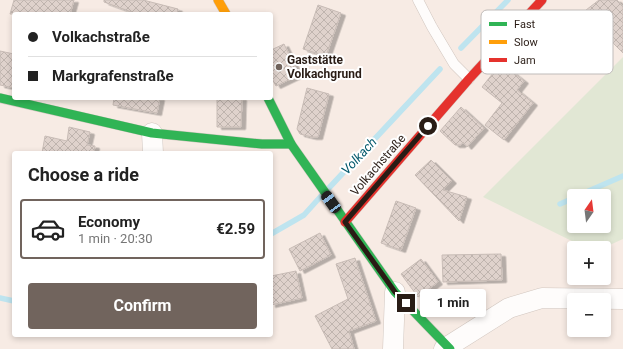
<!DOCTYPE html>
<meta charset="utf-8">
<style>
:root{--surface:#fff;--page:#f6f6f6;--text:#222;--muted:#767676;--line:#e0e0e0;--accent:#71645d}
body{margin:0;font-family:Roboto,sans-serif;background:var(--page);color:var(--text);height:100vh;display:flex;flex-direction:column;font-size:15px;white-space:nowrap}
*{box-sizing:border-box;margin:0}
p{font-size:13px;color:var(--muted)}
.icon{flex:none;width:22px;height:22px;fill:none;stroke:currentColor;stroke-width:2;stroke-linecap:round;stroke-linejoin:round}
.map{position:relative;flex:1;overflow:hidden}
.details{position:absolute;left:12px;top:151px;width:261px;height:186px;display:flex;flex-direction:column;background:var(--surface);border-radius:4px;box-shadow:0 2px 6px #0003}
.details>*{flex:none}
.banner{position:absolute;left:12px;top:12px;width:261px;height:88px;border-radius:4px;box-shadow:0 2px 6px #0003;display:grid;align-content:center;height:88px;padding:0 16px;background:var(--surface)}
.needle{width:26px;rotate:14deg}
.controls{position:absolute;left:567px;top:189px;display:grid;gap:8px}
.controls a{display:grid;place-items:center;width:44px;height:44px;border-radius:4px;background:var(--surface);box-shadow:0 2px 6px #0003;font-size:20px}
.end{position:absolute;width:18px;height:18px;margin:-9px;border:5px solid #291c15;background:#fff;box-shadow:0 0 0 2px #fff}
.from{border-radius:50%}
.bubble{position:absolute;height:28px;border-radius:4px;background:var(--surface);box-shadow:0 2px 6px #0003;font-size:13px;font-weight:700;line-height:28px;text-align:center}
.car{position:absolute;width:12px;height:24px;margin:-12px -6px;border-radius:5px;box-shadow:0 0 3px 1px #0007;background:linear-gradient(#222 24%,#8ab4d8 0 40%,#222 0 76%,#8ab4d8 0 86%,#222 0)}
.banner b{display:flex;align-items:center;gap:14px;height:38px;font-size:15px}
.banner b+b{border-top:1px solid var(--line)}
.banner i{width:10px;height:10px;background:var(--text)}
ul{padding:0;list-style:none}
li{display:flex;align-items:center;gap:12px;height:60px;margin:0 8px 6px;padding:0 8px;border:2px solid transparent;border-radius:4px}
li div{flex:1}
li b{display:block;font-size:15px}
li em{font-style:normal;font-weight:700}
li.selected{border-color:var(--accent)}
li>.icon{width:36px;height:36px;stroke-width:1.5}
h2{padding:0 16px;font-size:18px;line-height:48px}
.primary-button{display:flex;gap:8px;margin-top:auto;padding:8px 16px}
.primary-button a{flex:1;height:46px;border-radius:4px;background:var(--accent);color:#fff;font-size:16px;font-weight:700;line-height:46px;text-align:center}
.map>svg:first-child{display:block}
.grass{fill:#e1e7d4;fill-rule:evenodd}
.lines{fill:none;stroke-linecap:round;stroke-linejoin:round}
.stream{stroke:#bee4ef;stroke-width:5.5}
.building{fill:url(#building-cross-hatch);stroke:#c8bcb6;filter:url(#shadow)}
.lane-casing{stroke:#d1c6bf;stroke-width:11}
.street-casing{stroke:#d1c6bf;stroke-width:21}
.fast-casing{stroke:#d1c6bf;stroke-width:10}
.slow-casing{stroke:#d1c6bf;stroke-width:10}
.jam-casing{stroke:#d1c6bf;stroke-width:10}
.lane{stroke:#fefcfb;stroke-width:10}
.street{stroke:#fefcfb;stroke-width:20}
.fast{stroke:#30b455;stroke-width:9}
.slow{stroke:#ff9f0a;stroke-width:9}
.jam{stroke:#e5322d;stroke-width:9}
.route{stroke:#291c15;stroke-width:5}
.poi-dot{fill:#71645d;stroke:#fff;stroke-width:1.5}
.labels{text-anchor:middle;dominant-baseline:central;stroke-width:4;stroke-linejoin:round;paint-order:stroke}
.poi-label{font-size:12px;font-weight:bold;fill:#291c15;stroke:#fff;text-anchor:start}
.street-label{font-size:12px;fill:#291c15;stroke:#fff}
.water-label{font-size:13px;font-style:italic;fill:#055a6d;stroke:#fff}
.key{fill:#fff;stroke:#bfbbb9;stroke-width:1}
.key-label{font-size:11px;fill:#291c15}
</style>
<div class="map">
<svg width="623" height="349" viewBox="0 0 623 349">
<defs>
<pattern id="building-cross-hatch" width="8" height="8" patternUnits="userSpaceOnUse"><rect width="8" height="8" fill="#dfd2cc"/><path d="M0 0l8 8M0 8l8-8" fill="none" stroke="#bfb4ae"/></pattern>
<filter id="shadow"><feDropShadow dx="4.5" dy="2.5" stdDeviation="0" flood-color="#0004"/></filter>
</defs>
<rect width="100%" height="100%" fill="#f7ebe4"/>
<path class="grass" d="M 623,57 L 623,239 L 603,248 L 586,248 L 483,197 ZM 574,196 L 604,196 L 604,226 L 574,226 Z"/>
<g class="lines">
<g class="stream">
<polyline points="461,48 508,0"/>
<polyline points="328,189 440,69"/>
<polyline points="577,196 623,176"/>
<polyline points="560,204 574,198"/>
<polyline points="271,234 304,215 322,195"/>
<polyline points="0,298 14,301"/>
</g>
</g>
<g class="building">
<polygon points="14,0 74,0 70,14 10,14"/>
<polygon points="104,0 143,0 178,9 177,14 137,14 104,2"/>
<polygon points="599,0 617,0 623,7 623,53 608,38 586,10"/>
<polygon points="318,5 341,13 326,56 303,49"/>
<polygon points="284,44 299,75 276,86 271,77 271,50"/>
<polygon points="0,51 14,54 14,88 0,85"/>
<polygon points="501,63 524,81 517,90 533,103 504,140 485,125 502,103 482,87"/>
<polygon points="307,88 329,94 318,137 312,137 300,134 297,129"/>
<polygon points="114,98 160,98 157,113 113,105"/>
<polygon points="217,98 242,98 241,127 217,127"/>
<polygon points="461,107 484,128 467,147 463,142 461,145 455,145 440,131"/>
<polygon points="69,127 90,132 87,145 95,146 94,153 42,153 45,136 67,141"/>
<polygon points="431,160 452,181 443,190 467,197 459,221 415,175"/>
<polygon points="396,201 416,208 401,250 381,243"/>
<polygon points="320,233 331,255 300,271 289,249"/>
<polygon points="501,254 502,280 443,282 442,255"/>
<polygon points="355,258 376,321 349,331 354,349 332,349 315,316 348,299 336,264"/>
<polygon points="421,259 438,282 418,297 401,274"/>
<polygon points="296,271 302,298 271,305 271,276"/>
</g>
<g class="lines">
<g class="lane-casing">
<polyline id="lane" points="418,0 432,27 454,64 469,79"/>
</g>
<g class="street-casing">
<g id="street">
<polyline points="152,133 153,153"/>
<polyline points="393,349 395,292"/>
<polyline points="444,349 509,308 542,298 623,299"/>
</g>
</g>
<g class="fast-casing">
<g id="fast">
<polyline points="0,98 152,133 262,144 291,144"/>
<polyline points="268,98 291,144 395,292 450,349"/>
</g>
</g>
<g class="slow-casing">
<polyline id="slow" points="218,0 226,14"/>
</g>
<g class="jam-casing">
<polyline id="jam" points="345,222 469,79 542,0"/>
</g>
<use href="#lane" class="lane"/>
<use href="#street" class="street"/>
<use href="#fast" class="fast"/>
<use href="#slow" class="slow"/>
<use href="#jam" class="jam"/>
</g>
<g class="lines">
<polyline class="route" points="406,303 395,292 345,222 428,126"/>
</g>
<circle class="poi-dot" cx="279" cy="67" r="4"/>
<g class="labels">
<g class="poi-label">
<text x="287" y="60">Gaststätte<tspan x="287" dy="14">Volkachgrund</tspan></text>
</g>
<g class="street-label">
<text transform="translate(378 165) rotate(-49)">Volkachstraße</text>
</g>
<g class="water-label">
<text transform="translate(359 156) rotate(-47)">Volkach</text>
</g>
</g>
<rect x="481" y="10" width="132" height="64" rx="6" class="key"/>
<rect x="489" y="22" width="18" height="4" fill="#30b455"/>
<rect x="489" y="40" width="18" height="4" fill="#ff9f0a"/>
<rect x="489" y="58" width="18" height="4" fill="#e5322d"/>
<g class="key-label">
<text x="514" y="28">Fast</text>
<text x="514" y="46">Slow</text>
<text x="514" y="64">Jam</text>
</g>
</svg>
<div class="controls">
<a><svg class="needle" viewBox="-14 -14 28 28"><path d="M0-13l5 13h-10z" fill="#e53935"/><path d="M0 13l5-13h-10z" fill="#767676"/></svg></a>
<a>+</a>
<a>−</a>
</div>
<i class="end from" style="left:428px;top:126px"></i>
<i class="end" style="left:406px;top:303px"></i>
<div class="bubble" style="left:420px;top:289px;width:66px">1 min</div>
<i class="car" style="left:331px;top:202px;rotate:324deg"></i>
<div class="banner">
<b><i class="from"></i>Volkachstraße</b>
<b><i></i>Markgrafenstraße</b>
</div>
<section class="details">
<h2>Choose a ride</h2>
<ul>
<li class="selected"><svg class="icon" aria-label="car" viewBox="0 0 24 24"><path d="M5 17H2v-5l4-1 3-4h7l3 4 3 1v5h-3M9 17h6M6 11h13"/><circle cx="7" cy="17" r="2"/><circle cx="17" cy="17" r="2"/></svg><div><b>Economy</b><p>1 min · 20:30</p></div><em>€2.59</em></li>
</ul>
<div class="primary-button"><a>Confirm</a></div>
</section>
</div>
